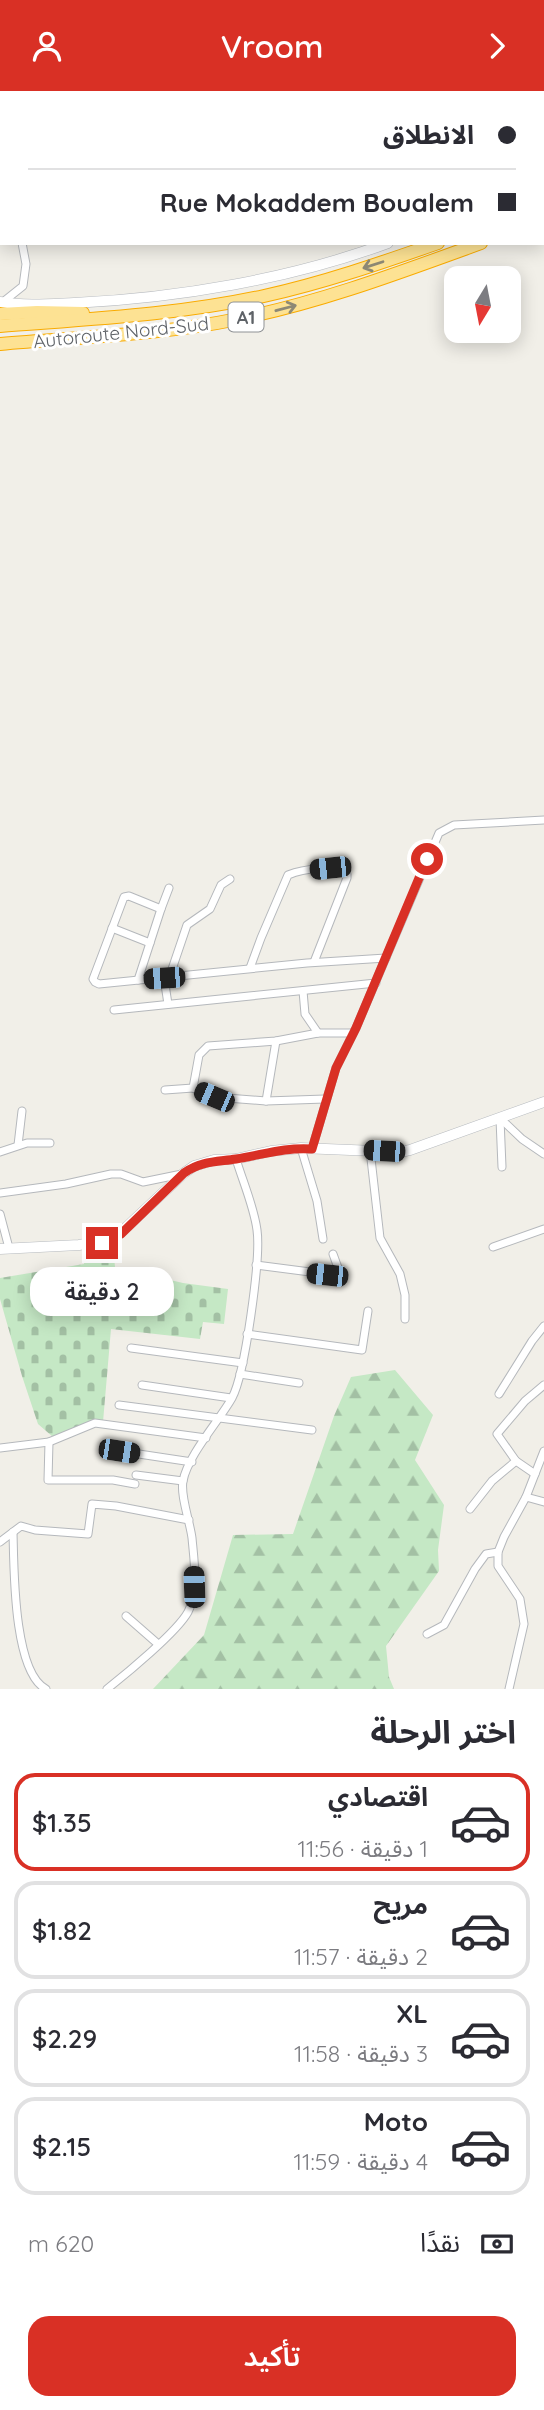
<!DOCTYPE html>
<html lang="ar">
<meta charset="utf-8">
<style>
:root{--surface:#fff;--page:#f2f2f3;--text:#2b2b33;--muted:#7c7c81;--line:#e1e1e2;--accent:#d93025}
body{margin:0;font-family:Quicksand,"Noto Sans Arabic",sans-serif;background:var(--page);color:var(--text);direction:rtl;height:100vh;display:flex;flex-direction:column;font-size:26px;white-space:nowrap}
*{box-sizing:border-box;margin:0}
p{font-size:23px;color:var(--muted)}
.icon{flex:none;width:38px;height:38px;fill:none;stroke:currentColor;stroke-width:2;stroke-linecap:round;stroke-linejoin:round}
.map{position:relative;height:1598px;overflow:hidden;direction:ltr}
.details{display:flex;flex-direction:column;background:var(--surface);flex:1}
.details>*{flex:none}
.top-card{position:absolute;left:0px;top:0px;width:544px;height:154px;box-shadow:0 4px 18px #0003;direction:rtl;display:grid;align-content:center;height:154px;padding:0 28px;background:var(--surface)}
.needle{width:46px;rotate:190deg}
.controls{position:absolute;left:444px;top:175px;display:grid;gap:14px}
.controls a{display:grid;place-items:center;width:77px;height:77px;border-radius:14px;background:var(--surface);box-shadow:0 4px 18px #0003;font-size:35px}
.end{position:absolute;width:32px;height:32px;margin:-16px;border:9px solid #d93025;background:#fff;box-shadow:0 0 0 4px #fff}
.from{border-radius:50%}
.bubble{position:absolute;height:49px;border-radius:21px;background:var(--surface);box-shadow:0 4px 18px #0003;font-size:23px;font-weight:600;line-height:49px;text-align:center;direction:rtl}
.car{position:absolute;width:21px;height:42px;margin:-21px -10px;border-radius:9px;box-shadow:0 0 5px 2px #0007;background:linear-gradient(#222 24%,#8ab4d8 0 40%,#222 0 76%,#8ab4d8 0 86%,#222 0)}
.top-card b{display:flex;align-items:center;gap:24px;height:66px;font-size:26px}
.top-card b+b{border-top:2px solid var(--line)}
.top-card i{width:18px;height:18px;background:var(--text)}
ul{padding:0;list-style:none}
li{display:flex;align-items:center;gap:21px;height:98px;margin:0 14px 10px;padding:0 14px;border:4px solid var(--line);border-radius:21px}
li div{flex:1}
li b{display:block;font-size:26px}
li em{font-style:normal;font-weight:600}
li.selected{border-color:var(--accent)}
li>.icon{width:63px;height:63px;stroke-width:1.5}
h2{padding:0 28px;font-size:32px;line-height:84px}
.pay{display:flex;align-items:center;gap:18px;height:77px;padding:0 28px;font-size:26px}
.pay p{margin-inline-start:auto}
.cta{display:flex;gap:14px;margin-top:auto;padding:14px 28px}
.cta a{flex:1;height:80px;border-radius:21px;background:var(--accent);color:#fff;font-size:28px;font-weight:600;line-height:80px;text-align:center}
header{display:flex;justify-content:space-between;align-items:center;height:91px;padding:0 28px;background:var(--accent);color:#fff;font-size:32px;font-weight:600}
.map>svg:first-child{display:block}
.forest{fill:url(#forest-firs)}
.cemetery{fill:url(#cemetery-stones)}
.lines{fill:none;stroke-linecap:round;stroke-linejoin:round}
.street-casing{stroke:#b5b8bc;stroke-width:9}
.secondary-casing{stroke:#b6babf;stroke-width:11}
.highway-casing{stroke:#f9ab00;stroke-width:14}
.street{stroke:#fff;stroke-width:7}
.secondary{stroke:#fff;stroke-width:10}
.highway{stroke:#fde293;stroke-width:12}
.oneway{stroke:#8e8975}
.route{stroke:#d93025;stroke-width:9}
.labels{text-anchor:middle;dominant-baseline:central;stroke-width:6;stroke-linejoin:round;paint-order:stroke}
.shield{fill:#fff;stroke:#8f9295;stroke-width:2}
.shield-label{font-size:18px;font-weight:bold;fill:#5f6368}
.street-label{font-size:19px;fill:#5f6368;stroke:#fff}
</style>
<header><svg class="icon" aria-label="forward" viewBox="0 0 24 24"><path d="M9 5l7 7-7 7"/></svg>Vroom<svg class="icon" aria-label="person" viewBox="0 0 24 24"><circle cx="12" cy="8" r="4"/><path d="M4 21q1-7 8-7t8 7"/></svg></header>
<div class="map">
<svg width="544" height="1598" viewBox="0 0 544 1598">
<defs>
<pattern id="forest-firs" width="22" height="20" patternUnits="userSpaceOnUse" patternTransform="scale(1.75)"><rect width="22" height="20" fill="#c5e8c5"/><path d="M5 1l3.5 6h-7zM16 11l3.5 6h-7z" fill="#a3c0a4"/></pattern>
<pattern id="cemetery-stones" width="16" height="16" patternUnits="userSpaceOnUse" patternTransform="scale(1.75)"><rect width="16" height="16" fill="#c5e8c5"/><path d="M2 7V4a2 2 0 0 1 4 0v3zM10 15v-3a2 2 0 0 1 4 0v3z" fill="#a3c0a4"/></pattern>
</defs>
<rect width="100%" height="100%" fill="#f1efe8"/>
<polygon class="forest" points="395,1279 433,1324 415,1369 444,1414 438,1459 439,1480 386,1555 389,1586 394,1598 153,1598 204,1544 233,1444 293,1443 334,1325 351,1286"/>
<polygon class="cemetery" points="85,1155 113,1155 115,1176 183,1192 228,1198 224,1233 203,1231 200,1248 111,1238 103,1331 93,1330 53,1346 38,1333 22,1285 0,1208 0,1187 84,1173"/>
<g class="lines">
<g class="street-casing">
<g id="street">
<polyline points="371,0 372,2"/>
<polyline points="493,0 493,2"/>
<polyline points="0,112 2,112"/>
<polyline points="3,211 23,195 26,173 22,152"/>
<polyline points="169,797 161,818 129,805 124,806 93,888 95,891 99,893 307,872 386,867"/>
<polyline points="112,837 150,852"/>
<path d="M 250,877 L 261,847 L 288,784 C 305,777 331,775 347,783 L 347,787 L 314,871"/>
<polyline points="164,887 168,913"/>
<polyline points="169,887 187,834 210,818 221,794 230,788"/>
<polyline points="138,889 161,818"/>
<polyline points="303,900 305,923 318,942"/>
<polyline points="114,919 376,892"/>
<polyline points="193,997 214,1006 266,1010 325,1008"/>
<polyline points="165,999 193,997 199,964 208,955 276,950 318,942 353,942"/>
<polyline points="266,1010 276,950"/>
<polyline points="500,1027 522,1048 544,1063"/>
<polyline points="500,1028 502,1076"/>
<polyline points="18,1054 22,1020"/>
<polyline points="301,1057 317,1110 323,1148"/>
<polyline points="312,1058 336,977 356,937 439,742 454,734 544,729"/>
<polyline points="370,1059 380,1147 400,1183 405,1204 405,1228"/>
<polyline points="0,1061 27,1052 50,1052"/>
<polyline points="0,1102 66,1093 111,1083 121,1083 143,1091 182,1083"/>
<polyline points="0,1123 9,1157"/>
<polyline points="493,1156 544,1138"/>
<polyline points="256,1174 341,1185 333,1163"/>
<polyline points="247,1243 362,1259 368,1220"/>
<polyline points="131,1257 243,1272"/>
<polyline points="240,1283 299,1292"/>
<polyline points="142,1294 231,1307"/>
<polyline points="499,1303 532,1250 544,1235"/>
<polyline points="119,1314 312,1339"/>
<polyline points="49,1351 48,1389 113,1389 135,1393"/>
<polyline points="0,1357 49,1351 95,1332 206,1347"/>
<polyline points="119,1360 192,1371"/>
<polyline points="535,1383 516,1370 497,1343 525,1310 544,1294"/>
<polyline points="136,1384 183,1390"/>
<polyline points="526,1406 544,1411"/>
<polyline points="470,1418 492,1390 516,1370"/>
<path d="M 13,1441 C 14,1475 13,1581 46,1598"/>
<polyline points="0,1451 21,1435 35,1439 88,1443 92,1413 116,1415 189,1429"/>
<polyline points="126,1525 158,1553"/>
<polyline points="427,1543 444,1534 475,1478 486,1463 498,1461"/>
<path d="M 107,1598 C 126,1583 177,1541 188,1521 C 199,1500 194,1470 192,1447 C 190,1431 180,1404 183,1390 C 188,1364 219,1330 232,1307 C 245,1283 261,1167 257,1139 C 254,1116 243,1091 236,1068"/>
<polyline points="509,1598 524,1533 520,1508 498,1475 498,1461 504,1446 526,1406 544,1360"/>
</g>
</g>
<g class="secondary-casing">
<g id="secondary">
<polyline points="542,96 544,95"/>
<path d="M 0,211 C 25,215 50,213 74,212 C 178,207 291,188 388,152"/>
<polyline points="0,1158 79,1154 114,1148 184,1082 194,1075 214,1069 236,1068 271,1060 301,1057 400,1061 410,1059 544,1011"/>
</g>
</g>
<g class="highway-casing">
<g id="highway">
<polyline points="542,115 544,114"/>
<polyline points="542,130 544,129"/>
<polyline points="0,223 37,221 83,222"/>
<path d="M 0,235 C 89,228 177,224 264,205 C 323,192 381,172 438,152"/>
<path d="M 0,253 C 79,246 160,244 238,228 C 322,211 401,181 481,152"/>
</g>
</g>
<use href="#street" class="street"/>
<use href="#secondary" class="secondary"/>
<use href="#highway" class="highway"/>
</g>
<defs><path id="oneway-shaft" d="M-6 0H5M1.5-3L5.5 0L1.5 3" fill="none" stroke-width="1.6" stroke-linecap="round" stroke-linejoin="round" transform="scale(1.75)"/></defs>
<g class="oneway">
<use href="#oneway-shaft" transform="translate(373 174) rotate(162)"/>
<use href="#oneway-shaft" transform="translate(286 217) rotate(-15)"/>
</g>
<g class="lines">
<path class="route" d="M 102,1152 L 121,1143 L 184,1082 C 201,1070 217,1071 236,1068 C 262,1064 285,1056 312,1058 L 336,977 L 356,937 L 427,768"/>
</g>
<g class="labels">
<rect class="shield" x="228.5" y="211.5" width="35" height="29" rx="5"/>
<g class="shield-label">
<text x="246" y="226">A1</text>
</g>
<g class="street-label">
<text transform="translate(121 241) rotate(-6)">Autoroute Nord-Sud</text>
</g>
</g>
</svg>
<div class="controls">
<a><svg class="needle" viewBox="-14 -14 28 28"><path d="M0-13l5 13h-10z" fill="#e53935"/><path d="M0 13l5-13h-10z" fill="#7c7c81"/></svg></a>
</div>
<i class="end from" style="left:427px;top:768px"></i>
<i class="end" style="left:102px;top:1152px"></i>
<div class="bubble" style="left:30px;top:1176px;width:144px">2 دقيقة</div>
<i class="car" style="left:330px;top:777px;rotate:264deg"></i>
<i class="car" style="left:164px;top:887px;rotate:266deg"></i>
<i class="car" style="left:214px;top:1006px;rotate:293deg"></i>
<i class="car" style="left:384px;top:1060px;rotate:273deg"></i>
<i class="car" style="left:327px;top:1184px;rotate:276deg"></i>
<i class="car" style="left:119px;top:1360px;rotate:99deg"></i>
<i class="car" style="left:194px;top:1496px;rotate:358deg"></i>
<div class="top-card">
<b><i class="from"></i>الانطلاق</b>
<b><i></i>Rue Mokaddem Boualem</b>
</div>
</div>
<section class="details">
<h2>اختر الرحلة</h2>
<ul>
<li class="selected"><svg class="icon" aria-label="car" viewBox="0 0 24 24"><path d="M5 17H2v-5l4-1 3-4h7l3 4 3 1v5h-3M9 17h6M6 11h13"/><circle cx="7" cy="17" r="2"/><circle cx="17" cy="17" r="2"/></svg><div><b>اقتصادي</b><p>1 دقيقة · 11:56</p></div><em>$1.35</em></li>
<li><svg class="icon" aria-label="car" viewBox="0 0 24 24"><path d="M5 17H2v-5l4-1 3-4h7l3 4 3 1v5h-3M9 17h6M6 11h13"/><circle cx="7" cy="17" r="2"/><circle cx="17" cy="17" r="2"/></svg><div><b>مريح</b><p>2 دقيقة · 11:57</p></div><em>$1.82</em></li>
<li><svg class="icon" aria-label="car" viewBox="0 0 24 24"><path d="M5 17H2v-5l4-1 3-4h7l3 4 3 1v5h-3M9 17h6M6 11h13"/><circle cx="7" cy="17" r="2"/><circle cx="17" cy="17" r="2"/></svg><div><b>XL</b><p>3 دقيقة · 11:58</p></div><em>$2.29</em></li>
<li><svg class="icon" aria-label="car" viewBox="0 0 24 24"><path d="M5 17H2v-5l4-1 3-4h7l3 4 3 1v5h-3M9 17h6M6 11h13"/><circle cx="7" cy="17" r="2"/><circle cx="17" cy="17" r="2"/></svg><div><b>Moto</b><p>4 دقيقة · 11:59</p></div><em>$2.15</em></li>
</ul>
<div class="pay"><svg class="icon" aria-label="cash" viewBox="0 0 24 24"><path d="M3 7h18v10H3z"/><circle cx="12" cy="12" r="2"/></svg>نقدًا<p>620 m</p></div>
<div class="cta"><a>تأكيد</a></div>
</section>
